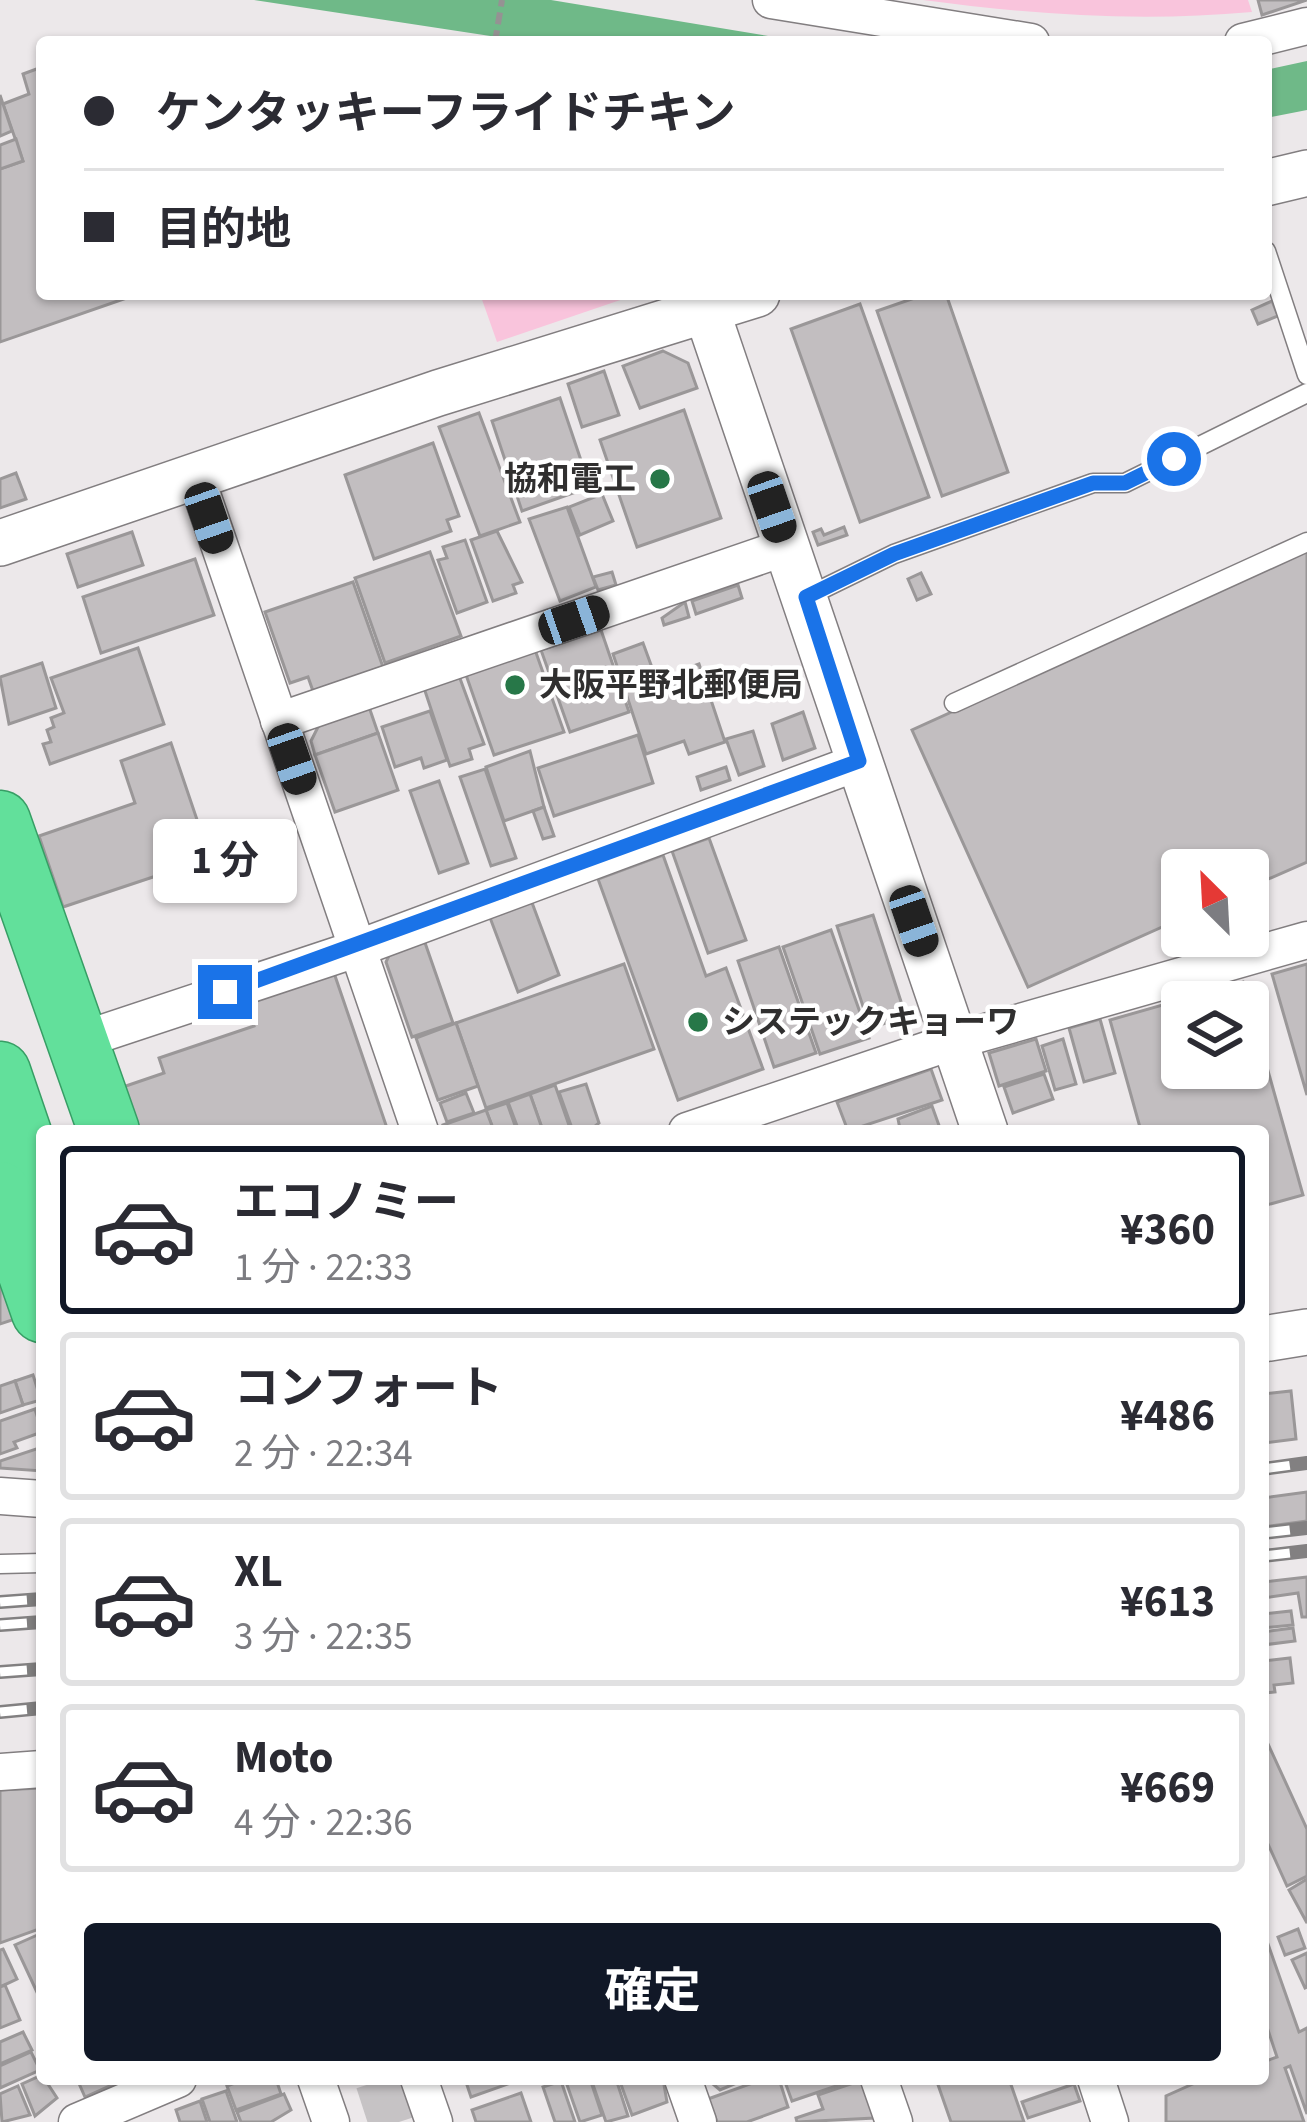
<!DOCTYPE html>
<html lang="ja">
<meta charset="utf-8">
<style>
:root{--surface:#fff;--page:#f2f2f3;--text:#2b2b33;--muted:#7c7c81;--line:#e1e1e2;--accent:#111827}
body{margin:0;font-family:"Source Sans 3","Noto Sans JP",sans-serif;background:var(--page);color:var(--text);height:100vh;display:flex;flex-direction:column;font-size:45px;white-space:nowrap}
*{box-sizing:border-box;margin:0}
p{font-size:39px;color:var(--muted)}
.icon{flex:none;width:66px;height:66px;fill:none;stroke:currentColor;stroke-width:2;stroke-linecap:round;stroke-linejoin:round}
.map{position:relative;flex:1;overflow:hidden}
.sheet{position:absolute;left:36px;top:1125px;width:1233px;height:960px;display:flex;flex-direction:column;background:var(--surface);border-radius:12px;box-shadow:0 3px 9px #0004}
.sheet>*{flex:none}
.hud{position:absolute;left:36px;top:36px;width:1236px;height:264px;border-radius:12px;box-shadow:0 3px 9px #0004;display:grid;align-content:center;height:264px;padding:0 48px;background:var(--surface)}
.needle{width:78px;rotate:336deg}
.fabs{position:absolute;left:1161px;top:849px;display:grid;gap:24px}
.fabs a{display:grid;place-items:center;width:108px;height:108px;border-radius:12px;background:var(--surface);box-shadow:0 3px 9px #0004;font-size:60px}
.end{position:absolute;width:54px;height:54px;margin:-27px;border:15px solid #1a73e8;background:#fff;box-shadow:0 0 0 6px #fff}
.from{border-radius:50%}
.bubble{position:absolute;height:84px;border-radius:12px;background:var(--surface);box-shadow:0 3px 9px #0004;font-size:39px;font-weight:700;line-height:84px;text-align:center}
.car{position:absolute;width:36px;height:72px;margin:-36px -18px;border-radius:15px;box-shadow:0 0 9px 3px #0007;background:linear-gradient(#222 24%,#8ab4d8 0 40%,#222 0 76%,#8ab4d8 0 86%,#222 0)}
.hud b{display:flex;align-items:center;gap:42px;height:114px;font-size:45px}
.hud b+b{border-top:3px solid var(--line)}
.hud i{width:30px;height:30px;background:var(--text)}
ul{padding:21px 0 0;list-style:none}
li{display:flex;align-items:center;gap:36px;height:168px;margin:0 24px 18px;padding:0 24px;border:6px solid var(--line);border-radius:12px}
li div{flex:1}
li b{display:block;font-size:45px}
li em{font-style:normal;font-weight:700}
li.current{border-color:var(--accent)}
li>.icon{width:108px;height:108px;stroke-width:1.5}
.cta{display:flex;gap:24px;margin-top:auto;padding:24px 48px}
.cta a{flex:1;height:138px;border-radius:12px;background:var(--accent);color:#fff;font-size:48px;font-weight:700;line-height:138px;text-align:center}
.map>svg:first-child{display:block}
.green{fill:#f9c4dc}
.water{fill:#6fb988}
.building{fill:#c2bec0;stroke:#9a9798;stroke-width:3;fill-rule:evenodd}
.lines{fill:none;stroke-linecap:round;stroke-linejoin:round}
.trunk-tunnel{stroke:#c6c3c5;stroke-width:60;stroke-dasharray:60 30;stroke-linecap:butt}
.service-casing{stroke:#827e80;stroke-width:21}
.minor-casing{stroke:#827e80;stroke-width:39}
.tertiary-casing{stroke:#827e80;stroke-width:48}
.trunk-casing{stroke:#379e65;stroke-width:63}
.path{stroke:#959293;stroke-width:6;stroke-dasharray:12 6;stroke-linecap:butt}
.service{stroke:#fff;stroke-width:18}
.minor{stroke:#fff;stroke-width:36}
.tertiary{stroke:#fff;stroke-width:45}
.trunk{stroke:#62e09b;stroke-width:60}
.rail-casing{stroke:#828081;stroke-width:14}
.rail{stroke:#fff;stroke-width:9;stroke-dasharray:27;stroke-linecap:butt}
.route{stroke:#1a73e8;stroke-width:15}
.poi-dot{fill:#277748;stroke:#fff;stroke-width:4.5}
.labels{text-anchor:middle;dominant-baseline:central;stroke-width:9;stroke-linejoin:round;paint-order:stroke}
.poi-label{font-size:33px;font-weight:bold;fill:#302f2f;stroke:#fff;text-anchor:start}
</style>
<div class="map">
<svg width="1307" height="2122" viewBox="0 0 1307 2122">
<rect width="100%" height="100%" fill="#ece8ea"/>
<g class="green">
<path d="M 923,0 L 1248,0 L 1252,12 C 1140,22 1035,15 923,0 Z"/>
<polygon points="480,294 638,294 497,342"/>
</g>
<g class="water">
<polygon points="254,0 551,0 804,42 529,42"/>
<polygon points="1307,61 1307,110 1266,118 1266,70"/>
</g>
<g class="building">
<polygon points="1258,0 1307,0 1262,15"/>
<polygon points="42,67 42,294 138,294 0,342 0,169 23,161 3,104 29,94 23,74"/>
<polygon points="0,95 12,131 0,136"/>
<polygon points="16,139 23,161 0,169 0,145"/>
<polygon points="926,294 946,294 1008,472 942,496 877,311"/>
<polygon points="1272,301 1278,316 1258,324 1252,310"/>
<polygon points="860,304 929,497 860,522 791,329"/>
<polygon points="663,351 688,363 697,388 640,408 623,366"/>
<polygon points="604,371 619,415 582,427 568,384"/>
<polygon points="560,398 590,487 522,511 492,421"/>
<polygon points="684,410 721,518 637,547 600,440"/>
<polygon points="479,413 520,522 480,536 439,427"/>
<polygon points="433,443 459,516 447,520 451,531 374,559 345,475"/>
<polygon points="16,473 26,499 0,508 0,479"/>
<polygon points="602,494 613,521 580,535 569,507"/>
<polygon points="567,507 596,587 560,601 529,519"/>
<polygon points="844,527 847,535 818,545 813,532 821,529 824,535"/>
<polygon points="497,531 522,582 513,585 516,593 493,601 471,540"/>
<polygon points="132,532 143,565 78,587 67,554"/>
<polygon points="465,540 487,602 457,613 438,560 447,558 443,547"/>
<polygon points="1307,551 1307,862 1248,888 1248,870 1182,870 1182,918 1028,987 912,730"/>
<polygon points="430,552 461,636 385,663 355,578"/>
<polygon points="195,559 214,615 101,653 83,597"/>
<polygon points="612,572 616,585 598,590 593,577"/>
<polygon points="921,573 931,594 917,600 908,579"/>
<polygon points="353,582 383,667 313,691 308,677 290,683 265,612"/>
<polygon points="738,585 742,598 696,614 692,601"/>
<polygon points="685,602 689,617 664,625 662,618"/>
<polygon points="601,630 629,712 570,732 541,650"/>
<polygon points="643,643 654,673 668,668 674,686 685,682 682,670 699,664 725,742 689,754 684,741 646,754 613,654"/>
<polygon points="534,647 564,732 494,755 465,672"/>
<polygon points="138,648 164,724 50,764 43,744 51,742 47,730 54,727 51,718 64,713 51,678"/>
<polygon points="42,663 56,708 9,724 0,677"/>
<polygon points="458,673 484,744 469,749 472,759 450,766 423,685"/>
<polygon points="368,704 378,733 315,755 311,741 321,721"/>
<polygon points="430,711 447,760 424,768 421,758 395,767 382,727"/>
<polygon points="803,712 815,748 783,760 772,724"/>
<polygon points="753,731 764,766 739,775 726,739"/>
<polygon points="378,733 398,790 335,812 315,755"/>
<polygon points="638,735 653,783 554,816 538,768"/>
<polygon points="171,743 210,858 63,907 39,836 135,803 121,761"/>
<polygon points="530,751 544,807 504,821 486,767"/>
<polygon points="726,767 730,780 701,790 697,777"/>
<polygon points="485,769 516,858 491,866 460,777"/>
<polygon points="439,781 468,863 439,873 410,791"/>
<polygon points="544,807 554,836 543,839 533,811"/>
<polygon points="709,838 746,940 708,953 672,851"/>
<polygon points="663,855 706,976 726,968 763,1069 678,1100 598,879"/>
<polygon points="531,900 559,975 518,992 489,915"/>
<polygon points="873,915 906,1017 870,1028 837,926"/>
<polygon points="831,930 869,1038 820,1054 783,947"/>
<polygon points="423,937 453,1023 412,1037 386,962 393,947"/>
<polygon points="779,947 816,1053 774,1067 738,961"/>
<polygon points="624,964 654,1049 486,1108 456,1023"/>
<polygon points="1307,964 1307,1095 1272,974"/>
<polygon points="332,967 388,1131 135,1131 120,1088 164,1073 159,1058 254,1026 243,997"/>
<path d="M 1243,982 L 1303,1195 L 1263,1206 L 1263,1131 L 1141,1131 L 1110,1020 ZM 1182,1002 L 1248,1002 L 1248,1068 L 1182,1068 Z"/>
<polygon points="1100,1019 1115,1073 1084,1082 1069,1028"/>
<polygon points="456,1023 478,1086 438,1100 416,1038"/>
<polygon points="1036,1039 1046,1071 999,1086 989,1053"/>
<polygon points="1063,1039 1076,1084 1055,1090 1042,1046"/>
<polygon points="931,1069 942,1100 848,1131 837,1102"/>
<polygon points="1044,1074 1053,1099 1013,1113 1004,1087"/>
<polygon points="586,1084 599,1123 589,1131 573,1131 559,1092"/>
<polygon points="555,1085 571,1131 543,1131 530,1094"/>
<polygon points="466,1093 474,1113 447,1122 440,1103"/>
<polygon points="530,1094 543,1131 519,1131 508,1102"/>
<polygon points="507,1103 517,1131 494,1131 486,1110"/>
<polygon points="932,1106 941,1131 893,1131 900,1129 898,1119"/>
<polygon points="486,1110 494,1131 445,1131 443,1125"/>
<polygon points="2,1282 15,1319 0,1324 0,1283"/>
<polygon points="33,1375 41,1400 23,1405 15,1381"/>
<polygon points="15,1381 23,1405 0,1413 0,1386"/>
<polygon points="1291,1391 1296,1439 1263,1443 1263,1394"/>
<polygon points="35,1409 42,1432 14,1442 17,1448 0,1454 0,1421"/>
<polygon points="42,1447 42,1471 0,1468 0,1461"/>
<polygon points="1307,1492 1307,1521 1263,1527 1263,1498"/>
<polygon points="1307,1577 1307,1617 1302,1617 1298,1593 1263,1598 1263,1582"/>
<polygon points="1291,1611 1293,1625 1263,1628 1263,1614"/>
<polygon points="1293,1628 1295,1641 1263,1645 1263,1632"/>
<polygon points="1290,1658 1293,1683 1274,1685 1275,1692 1264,1693 1263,1661"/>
<polygon points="1263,1733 1307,1829 1307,1876 1287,1886 1263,1833"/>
<polygon points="42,1788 42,1928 0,1943 0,1790"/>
<polygon points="1307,1879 1307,1923 1289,1890"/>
<polygon points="1298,1929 1305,1948 1285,1955 1278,1937"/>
<polygon points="42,1933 42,2003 15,1945"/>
<polygon points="1268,1944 1299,2032 1307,2028 1307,2114 1290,2066 1285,2068 1304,2122 1166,2122 1166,2096 1204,2079 1263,2079 1263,2062 1277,2057 1268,2030 1263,2032 1263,1946"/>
<polygon points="3,1949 17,1979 0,1987 0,1950"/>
<polygon points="1307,1953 1307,1987 1305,1988 1292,1960"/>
<polygon points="5,1985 20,2020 0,2028 0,1987"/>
<polygon points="23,2032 32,2050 0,2064 0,2042"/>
<polygon points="31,2052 40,2070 0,2088 0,2066"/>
<polygon points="42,2075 57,2098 35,2116 22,2084"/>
<polygon points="77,2079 114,2079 116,2083 85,2097"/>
<polygon points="245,2079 276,2079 281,2094 236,2110 227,2086"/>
<polygon points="465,2079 522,2079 471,2097"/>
<polygon points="565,2079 590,2079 602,2115 580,2122"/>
<polygon points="591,2079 616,2079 628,2116 606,2122"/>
<polygon points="619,2079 663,2079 667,2102 632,2115"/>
<polygon points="707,2079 746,2079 720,2090"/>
<polygon points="764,2079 779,2079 788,2107 747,2122 717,2122 708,2099"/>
<polygon points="793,2079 857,2079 792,2101 785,2082"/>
<polygon points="936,2079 1009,2079 1024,2122 951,2122"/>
<polygon points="862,2080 874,2118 797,2122 796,2118 823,2109 818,2095"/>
<polygon points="561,2081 575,2122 555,2122 543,2087"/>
<polygon points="1074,2084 1080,2101 1028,2118 1022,2102"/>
<polygon points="18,2086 30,2115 2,2122 0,2094"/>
<polygon points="226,2091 237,2122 210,2122 202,2099"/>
<polygon points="521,2093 531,2122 476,2122 472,2110"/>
<polygon points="284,2094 291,2110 271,2122 241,2122 237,2112"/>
<polygon points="200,2101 207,2122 180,2122 176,2110"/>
</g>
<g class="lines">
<polyline class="trunk-tunnel" points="385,2079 399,2122"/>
<g class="service-casing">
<g id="service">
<polyline points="1266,251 1307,375"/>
<polyline points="806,597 894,554 1093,483 1125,483 1307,393"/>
<polyline points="954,703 1307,542"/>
<polyline points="0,1564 42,1563"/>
</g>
</g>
<g class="minor-casing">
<g id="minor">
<polyline points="771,0 1031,42"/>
<polyline points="1243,42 1307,26"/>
<polyline points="196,477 420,1131"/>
<polyline points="279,721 786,547"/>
<polyline points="79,1041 356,949 859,762"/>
<polyline points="687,1131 954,1041 1307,940"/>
<polyline points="0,1496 42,1499"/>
<polyline points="0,1772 42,1769"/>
<polyline points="316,2079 331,2122"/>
<polyline points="419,2079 434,2122"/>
<polyline points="683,2079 698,2122"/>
<polyline points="879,2079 894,2122"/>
<polyline points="1096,2079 1110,2122"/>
<polyline points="77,2122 178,2079"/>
</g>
</g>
<g class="tertiary-casing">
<g id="tertiary">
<polyline points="1266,183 1307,173"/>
<polyline points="705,306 985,1131"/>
<polyline points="0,543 438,393 757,294"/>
<polyline points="1263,1339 1307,1332"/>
</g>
</g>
<g class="trunk-casing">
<g id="trunk">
<polyline points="0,821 109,1131"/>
<polyline points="0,1072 42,1195"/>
<polyline points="0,1192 42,1312"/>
</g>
</g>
<polyline class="path" points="495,42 502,0"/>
<use href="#service" class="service"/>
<use href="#minor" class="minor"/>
<use href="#tertiary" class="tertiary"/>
<use href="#trunk" class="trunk"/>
<g class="rail-casing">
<g id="rail">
<polyline points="1263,1469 1307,1463"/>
<polyline points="1263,1533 1307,1528"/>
<polyline points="1263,1556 1307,1551"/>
<polyline points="0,1602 42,1599"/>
<polyline points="0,1625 42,1622"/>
<polyline points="0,1672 42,1669"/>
<polyline points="0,1712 42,1708"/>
</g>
</g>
<use href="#rail" class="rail"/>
</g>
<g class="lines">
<polyline class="route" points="225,992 859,761 806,597 894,554 1093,483 1125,483 1174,459"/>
</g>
<g class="poi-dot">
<circle cx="660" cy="479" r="12"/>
<circle cx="515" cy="685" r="12"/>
<circle cx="698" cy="1022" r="12"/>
</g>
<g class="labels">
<g class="poi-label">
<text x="636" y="479" text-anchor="end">協和電工</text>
<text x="539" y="685">大阪平野北郵便局</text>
<text x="722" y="1022">システックキョーワ</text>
</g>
</g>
</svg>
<div class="fabs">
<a><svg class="needle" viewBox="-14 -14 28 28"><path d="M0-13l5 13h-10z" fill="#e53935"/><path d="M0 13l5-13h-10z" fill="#7c7c81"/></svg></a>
<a><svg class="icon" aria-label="layers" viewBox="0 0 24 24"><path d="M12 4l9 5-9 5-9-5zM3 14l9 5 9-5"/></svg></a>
</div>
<i class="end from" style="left:1174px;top:459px"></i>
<i class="end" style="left:225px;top:992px"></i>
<div class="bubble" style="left:153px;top:819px;width:144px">1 分</div>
<i class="car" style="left:772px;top:507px;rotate:161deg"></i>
<i class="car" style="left:209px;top:518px;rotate:161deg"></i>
<i class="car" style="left:574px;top:620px;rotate:71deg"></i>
<i class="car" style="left:292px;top:759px;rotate:161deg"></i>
<i class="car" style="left:914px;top:921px;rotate:161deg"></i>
<div class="hud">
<b><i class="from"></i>ケンタッキーフライドチキン</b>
<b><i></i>目的地</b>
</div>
<section class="sheet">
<ul>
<li class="current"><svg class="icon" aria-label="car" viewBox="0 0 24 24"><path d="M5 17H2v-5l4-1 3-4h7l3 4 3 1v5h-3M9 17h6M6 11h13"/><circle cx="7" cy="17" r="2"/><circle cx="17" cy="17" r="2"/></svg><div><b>エコノミー</b><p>1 分 · 22:33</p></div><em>¥360</em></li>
<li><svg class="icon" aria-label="car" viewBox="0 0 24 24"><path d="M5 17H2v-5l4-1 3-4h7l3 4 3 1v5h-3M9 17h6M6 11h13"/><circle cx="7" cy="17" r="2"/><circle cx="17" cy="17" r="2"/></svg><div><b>コンフォート</b><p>2 分 · 22:34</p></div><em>¥486</em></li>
<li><svg class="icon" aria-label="car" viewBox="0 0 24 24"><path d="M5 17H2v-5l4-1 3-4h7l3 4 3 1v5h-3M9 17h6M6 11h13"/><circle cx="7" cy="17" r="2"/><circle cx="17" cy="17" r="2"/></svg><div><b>XL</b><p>3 分 · 22:35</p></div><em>¥613</em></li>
<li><svg class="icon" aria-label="car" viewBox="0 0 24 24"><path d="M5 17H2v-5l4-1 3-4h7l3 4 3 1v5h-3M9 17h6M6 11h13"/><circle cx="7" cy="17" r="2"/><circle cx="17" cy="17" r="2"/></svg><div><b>Moto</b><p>4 分 · 22:36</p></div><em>¥669</em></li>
</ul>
<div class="cta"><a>確定</a></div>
</section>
</div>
